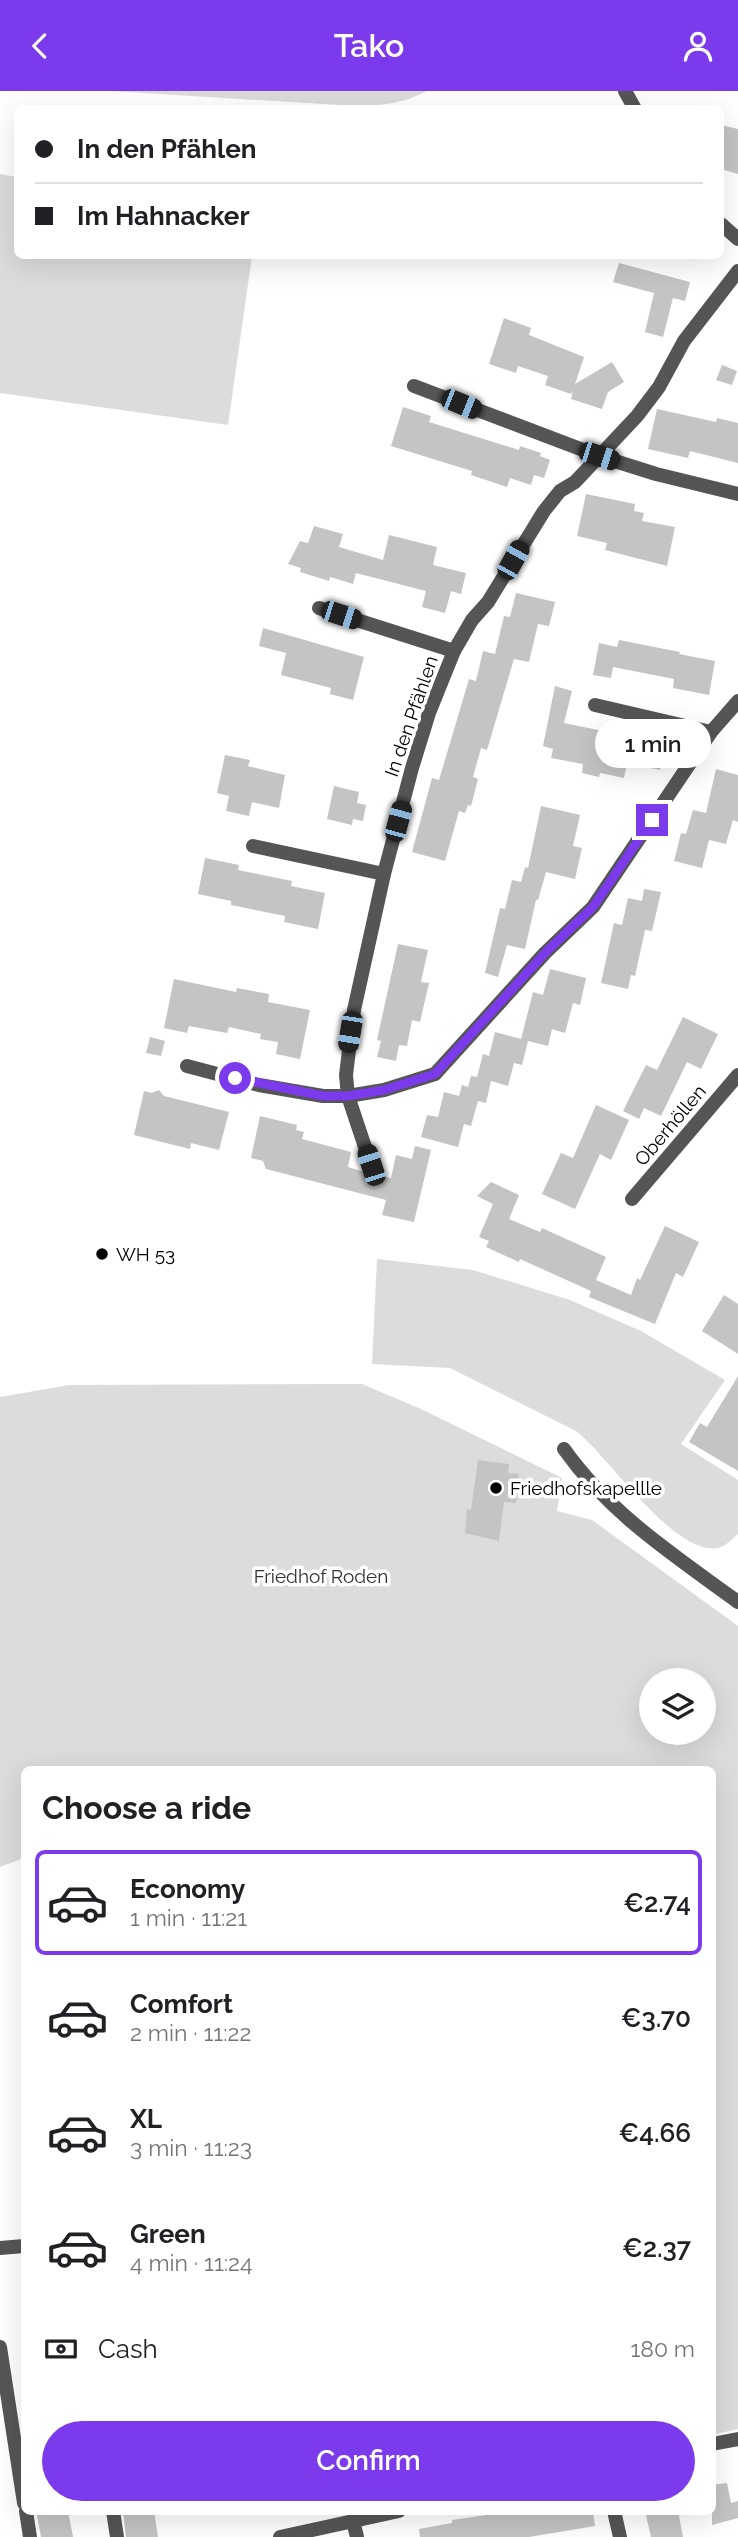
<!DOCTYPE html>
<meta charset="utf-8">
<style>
:root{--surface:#fff;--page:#f6f6f6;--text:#202124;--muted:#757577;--line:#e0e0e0;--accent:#7c3aed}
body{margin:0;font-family:Raleway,sans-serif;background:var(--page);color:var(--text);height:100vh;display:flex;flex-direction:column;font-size:26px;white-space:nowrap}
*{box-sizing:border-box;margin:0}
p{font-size:23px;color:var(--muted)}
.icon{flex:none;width:38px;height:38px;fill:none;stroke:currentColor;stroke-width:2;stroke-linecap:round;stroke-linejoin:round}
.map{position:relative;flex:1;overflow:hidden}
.drawer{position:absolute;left:21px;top:1675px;width:695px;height:749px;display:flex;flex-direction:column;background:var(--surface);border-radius:10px;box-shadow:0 7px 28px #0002}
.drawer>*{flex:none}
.guide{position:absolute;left:14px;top:14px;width:710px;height:154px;border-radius:10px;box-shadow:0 7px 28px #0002;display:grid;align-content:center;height:154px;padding:0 21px;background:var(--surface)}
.controls{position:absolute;left:639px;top:1577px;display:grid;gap:14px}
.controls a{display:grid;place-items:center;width:77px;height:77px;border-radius:50%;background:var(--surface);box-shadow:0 7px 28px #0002;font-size:35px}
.end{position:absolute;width:32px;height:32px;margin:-16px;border:9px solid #7c3aed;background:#fff;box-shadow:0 0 0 4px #fff}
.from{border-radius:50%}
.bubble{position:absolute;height:49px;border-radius:24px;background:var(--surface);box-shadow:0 7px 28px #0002;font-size:23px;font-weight:600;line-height:49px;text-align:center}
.car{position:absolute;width:21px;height:42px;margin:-21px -10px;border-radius:9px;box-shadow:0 0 5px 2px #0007;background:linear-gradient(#222 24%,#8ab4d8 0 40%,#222 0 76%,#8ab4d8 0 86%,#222 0)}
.guide b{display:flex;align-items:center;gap:24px;height:66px;font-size:26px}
.guide b+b{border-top:2px solid var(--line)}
.guide i{width:18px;height:18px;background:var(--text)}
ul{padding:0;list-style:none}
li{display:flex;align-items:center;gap:21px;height:105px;margin:0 14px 10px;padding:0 7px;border:4px solid transparent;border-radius:10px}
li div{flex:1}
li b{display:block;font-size:26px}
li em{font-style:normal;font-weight:600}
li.active{border-color:var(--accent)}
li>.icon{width:63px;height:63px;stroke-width:1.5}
h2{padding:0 21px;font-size:32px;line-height:84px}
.pay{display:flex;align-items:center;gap:18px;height:77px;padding:0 21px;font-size:26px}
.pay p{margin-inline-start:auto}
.action{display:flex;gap:14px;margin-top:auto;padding:14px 21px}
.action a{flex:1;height:80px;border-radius:42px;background:var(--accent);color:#fff;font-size:28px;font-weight:600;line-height:80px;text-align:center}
header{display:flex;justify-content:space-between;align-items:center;height:91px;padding:0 21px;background:var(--accent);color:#fff;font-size:32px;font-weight:600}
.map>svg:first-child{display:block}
.green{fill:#dcdcdc;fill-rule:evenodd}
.building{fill:#c4c4c4}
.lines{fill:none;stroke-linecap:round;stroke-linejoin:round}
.minor{stroke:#555;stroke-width:14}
.route{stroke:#7c3aed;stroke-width:9}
.poi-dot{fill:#000;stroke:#fff;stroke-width:2.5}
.labels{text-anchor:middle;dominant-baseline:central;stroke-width:7;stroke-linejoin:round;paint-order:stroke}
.street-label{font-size:19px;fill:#000;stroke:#fff}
.poi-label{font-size:19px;fill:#000;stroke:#fff;text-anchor:start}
.park-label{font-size:19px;fill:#333;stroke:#fff}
</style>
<header><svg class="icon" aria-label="back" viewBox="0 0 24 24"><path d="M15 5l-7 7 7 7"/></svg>Tako<svg class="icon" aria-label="person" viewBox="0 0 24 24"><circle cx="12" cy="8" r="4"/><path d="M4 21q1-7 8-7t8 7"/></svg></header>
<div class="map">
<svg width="738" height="2446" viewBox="0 0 738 2446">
<rect width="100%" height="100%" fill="#fff"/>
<g class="green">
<path d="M 111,0 L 427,0 C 405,12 381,15 356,15 Z"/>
<polygon points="0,83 17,86 18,164 252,165 228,334 0,302"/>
<path d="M 377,1168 L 473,1179 L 570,1209 L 641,1240 L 725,1289 L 681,1353 L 738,1389 L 738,1443 C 733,1447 727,1454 721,1456 C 679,1472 606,1362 576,1340 L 450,1277 L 372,1273 Z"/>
<path d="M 362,1293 L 421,1318 L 562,1387 L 557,1420 L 592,1429 L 738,1535 L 738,2338 L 712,2344 L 712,1678 L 24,1678 L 24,1767 L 0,1776 L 0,1306 L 69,1294 ZM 651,1589 L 704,1589 L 704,1642 L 651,1642 Z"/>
</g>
<g class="building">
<polygon points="721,34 738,38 738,83 721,78"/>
<polygon points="619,172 690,191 685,210 673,207 663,246 645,241 654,202 613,191"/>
<polygon points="504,227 531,237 529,244 584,266 575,293 612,271 624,291 608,301 602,318 571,308 573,299 571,303 545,294 548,285 518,275 516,282 489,273"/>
<polygon points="722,274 737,280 732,294 716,289"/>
<polygon points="403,316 431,325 429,331 519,359 520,355 541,362 540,365 550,369 544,387 534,384 531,394 510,387 507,396 471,384 472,380 391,355"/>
<polygon points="657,318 716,331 717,327 738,332 738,372 690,360 688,367 648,358"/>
<polygon points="586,403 635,413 634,420 644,422 642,430 675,436 667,475 605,459 607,452 577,445"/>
<polygon points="314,435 343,443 339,456 383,469 389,444 437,456 433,474 466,482 461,503 451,500 445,522 422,516 426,500 356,482 353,493 330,486 329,490 300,481 301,477 288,473 300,450 308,452"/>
<polygon points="516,502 555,511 549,535 538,533 529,571 514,568 487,659 481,657 473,686 478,688 471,715 468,714 465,722 459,720 445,770 412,761 432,687 439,689 469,588 476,590 483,560 495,563 504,525 510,526"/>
<polygon points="263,537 364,566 353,609 330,603 331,597 281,584 286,562 259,555"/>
<polygon points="619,549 680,561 679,563 715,570 709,604 673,597 674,588 613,576 611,587 593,584 599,552 617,556"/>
<polygon points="555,595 572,600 564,632 633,646 633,641 666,648 660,679 627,672 624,687 600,682 599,686 582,682 583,673 551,667 553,658 543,655"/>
<polygon points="225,664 250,669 248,675 285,684 279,717 252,711 249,725 226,720 229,705 217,702"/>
<polygon points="716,678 738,684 738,731 733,729 726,753 709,749 702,777 674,770 681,742 686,743 693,719 706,722"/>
<polygon points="334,695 359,701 357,712 366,714 363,730 353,728 352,734 327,728"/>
<polygon points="541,715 580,724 573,755 582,757 575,788 546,781 538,809 536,809 525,858 507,854 498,886 485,882 500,817 505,818 512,789 521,791 525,776 528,777"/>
<polygon points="205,767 239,774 238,779 292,790 291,795 325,802 318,838 284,831 285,825 231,814 231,810 198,803"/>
<polygon points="644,798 661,801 652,840 645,839 635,885 631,884 628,898 601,892 614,832 622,834 628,807 642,810"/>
<polygon points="398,853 428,859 421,891 429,892 420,931 412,929 407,955 399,954 396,970 377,966 381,950 377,949"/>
<polygon points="550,878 586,887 580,914 573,912 565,942 552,938 548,955 528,950 522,974 514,972 508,995 491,990 486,1012 478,1010 471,1035 464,1033 458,1056 421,1046 427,1024 438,1026 444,1001 459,1005 462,994 468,996 471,985 477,986 483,963 489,965 495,941 521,948 533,901 543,904"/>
<polygon points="174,888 236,901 237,897 269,903 268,911 310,919 300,968 276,963 278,951 260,948 261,943 229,936 227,942 189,935 187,942 164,937"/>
<polygon points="683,926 718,943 701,978 687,971 661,1025 644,1017 639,1028 623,1020 646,974 657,979"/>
<polygon points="150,946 165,950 161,965 146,962"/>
<polygon points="159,999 164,1005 229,1021 219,1059 191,1052 190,1058 134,1044 144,1000 152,1002"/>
<polygon points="596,1014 629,1029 611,1069 600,1063 575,1118 542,1103 561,1062 573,1067"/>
<polygon points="260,1025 297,1034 296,1039 304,1041 302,1048 351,1061 348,1076 370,1083 391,1087 396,1064 412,1068 415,1055 431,1059 414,1131 382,1124 386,1109 266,1078 263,1070 251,1067"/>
<polygon points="491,1091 519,1104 509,1128 540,1141 542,1137 606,1166 596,1189 631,1204 637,1187 640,1189 665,1135 699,1151 683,1186 676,1182 655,1233 589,1206 591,1200 520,1168 519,1171 486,1156 489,1150 479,1146 493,1113 477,1105"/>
<polygon points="724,1204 738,1213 738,1263 702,1240"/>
<polygon points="738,1285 738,1380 689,1351 700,1332 707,1336"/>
<polygon points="478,1369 509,1373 508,1382 519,1383 516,1412 504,1411 499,1450 465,1442 467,1418 471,1419"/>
<polygon points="727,2392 731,2412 738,2410 738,2427 712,2434 712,2394"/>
<polygon points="36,2420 68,2420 73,2446 41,2446"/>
<polygon points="123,2420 154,2420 158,2446 126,2446"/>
<polygon points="513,2420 593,2420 595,2435 529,2446 420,2446 419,2438 452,2432 452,2429"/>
<polygon points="645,2420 678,2420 683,2446 651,2446"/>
</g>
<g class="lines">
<g class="minor">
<polyline points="625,0 635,18"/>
<polyline points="721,133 738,148"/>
<polyline points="414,295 599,365 656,383 738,403"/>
<polyline points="319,517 454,560"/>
<polyline points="595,614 711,641"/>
<polyline points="253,755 384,783"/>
<polyline points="187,975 259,994 323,1005 348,1005 384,999 435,983 545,862 593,816 711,641 738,610"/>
<polyline points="371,1074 348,1005 346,984 354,919 384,783 412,677 429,622 454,560 472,529 488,511 544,420 560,400 575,391 637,325 659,296 684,250 738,180"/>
<polyline points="632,1108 738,984"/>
<path d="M 564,1358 C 610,1423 675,1465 738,1511"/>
<polyline points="0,2157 24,2155"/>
<polyline points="0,2256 24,2412"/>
<polyline points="712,2353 738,2348"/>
<polyline points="26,2420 30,2446"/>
<polyline points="113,2420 117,2446"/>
<polyline points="614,2420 620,2446"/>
<polyline points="353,2430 357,2446"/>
<polyline points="280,2446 399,2420"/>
</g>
</g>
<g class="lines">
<polyline class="route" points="235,987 323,1005 348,1005 384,999 435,983 545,862 593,816 652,729"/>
</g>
<g class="poi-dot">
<circle cx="102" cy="1163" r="7"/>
<circle cx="496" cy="1397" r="7"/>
</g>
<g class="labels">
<g class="street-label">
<text transform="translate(411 625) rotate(-71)">In den Pfählen</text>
<text transform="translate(670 1034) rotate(-50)">Oberhöllen</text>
</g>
<g class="poi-label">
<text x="116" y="1163">WH 53</text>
<text x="510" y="1397">Friedhofskapellle</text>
</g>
<g class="park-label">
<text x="321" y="1485">Friedhof Roden</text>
</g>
</g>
</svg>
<div class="controls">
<a><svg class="icon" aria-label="layers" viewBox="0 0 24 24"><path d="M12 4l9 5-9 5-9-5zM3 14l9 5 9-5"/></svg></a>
</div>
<i class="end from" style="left:235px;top:987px"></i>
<i class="end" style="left:652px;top:729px"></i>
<div class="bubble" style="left:595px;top:628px;width:116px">1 min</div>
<i class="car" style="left:461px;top:313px;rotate:112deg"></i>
<i class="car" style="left:599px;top:365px;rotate:108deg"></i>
<i class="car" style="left:513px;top:469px;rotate:29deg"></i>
<i class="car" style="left:341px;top:524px;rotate:108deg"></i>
<i class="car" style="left:398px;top:730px;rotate:15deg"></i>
<i class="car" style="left:350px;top:941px;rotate:189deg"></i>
<i class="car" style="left:371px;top:1074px;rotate:342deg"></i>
<div class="guide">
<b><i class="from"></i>In den Pfählen</b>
<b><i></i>Im Hahnacker</b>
</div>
<section class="drawer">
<h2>Choose a ride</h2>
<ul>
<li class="active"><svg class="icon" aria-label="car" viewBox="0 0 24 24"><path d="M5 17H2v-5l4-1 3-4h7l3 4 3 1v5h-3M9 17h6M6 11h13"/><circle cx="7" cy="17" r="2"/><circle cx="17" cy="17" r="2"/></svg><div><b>Economy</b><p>1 min · 11:21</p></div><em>€2.74</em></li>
<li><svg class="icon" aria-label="car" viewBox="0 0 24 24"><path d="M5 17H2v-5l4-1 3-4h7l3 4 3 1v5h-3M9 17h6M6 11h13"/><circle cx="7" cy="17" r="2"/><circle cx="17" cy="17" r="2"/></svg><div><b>Comfort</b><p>2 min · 11:22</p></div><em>€3.70</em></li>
<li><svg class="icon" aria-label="car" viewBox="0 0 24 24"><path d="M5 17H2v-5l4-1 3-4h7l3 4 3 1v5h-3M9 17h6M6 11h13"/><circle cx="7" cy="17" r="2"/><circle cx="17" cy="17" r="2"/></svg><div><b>XL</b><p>3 min · 11:23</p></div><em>€4.66</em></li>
<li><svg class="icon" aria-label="car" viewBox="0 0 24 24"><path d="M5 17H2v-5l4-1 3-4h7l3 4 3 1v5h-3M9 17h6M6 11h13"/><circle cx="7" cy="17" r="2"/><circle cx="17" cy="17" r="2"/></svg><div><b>Green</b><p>4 min · 11:24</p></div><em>€2.37</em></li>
</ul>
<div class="pay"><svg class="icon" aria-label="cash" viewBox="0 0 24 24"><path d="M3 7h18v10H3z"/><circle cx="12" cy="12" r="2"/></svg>Cash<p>180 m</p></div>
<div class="action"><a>Confirm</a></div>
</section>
</div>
